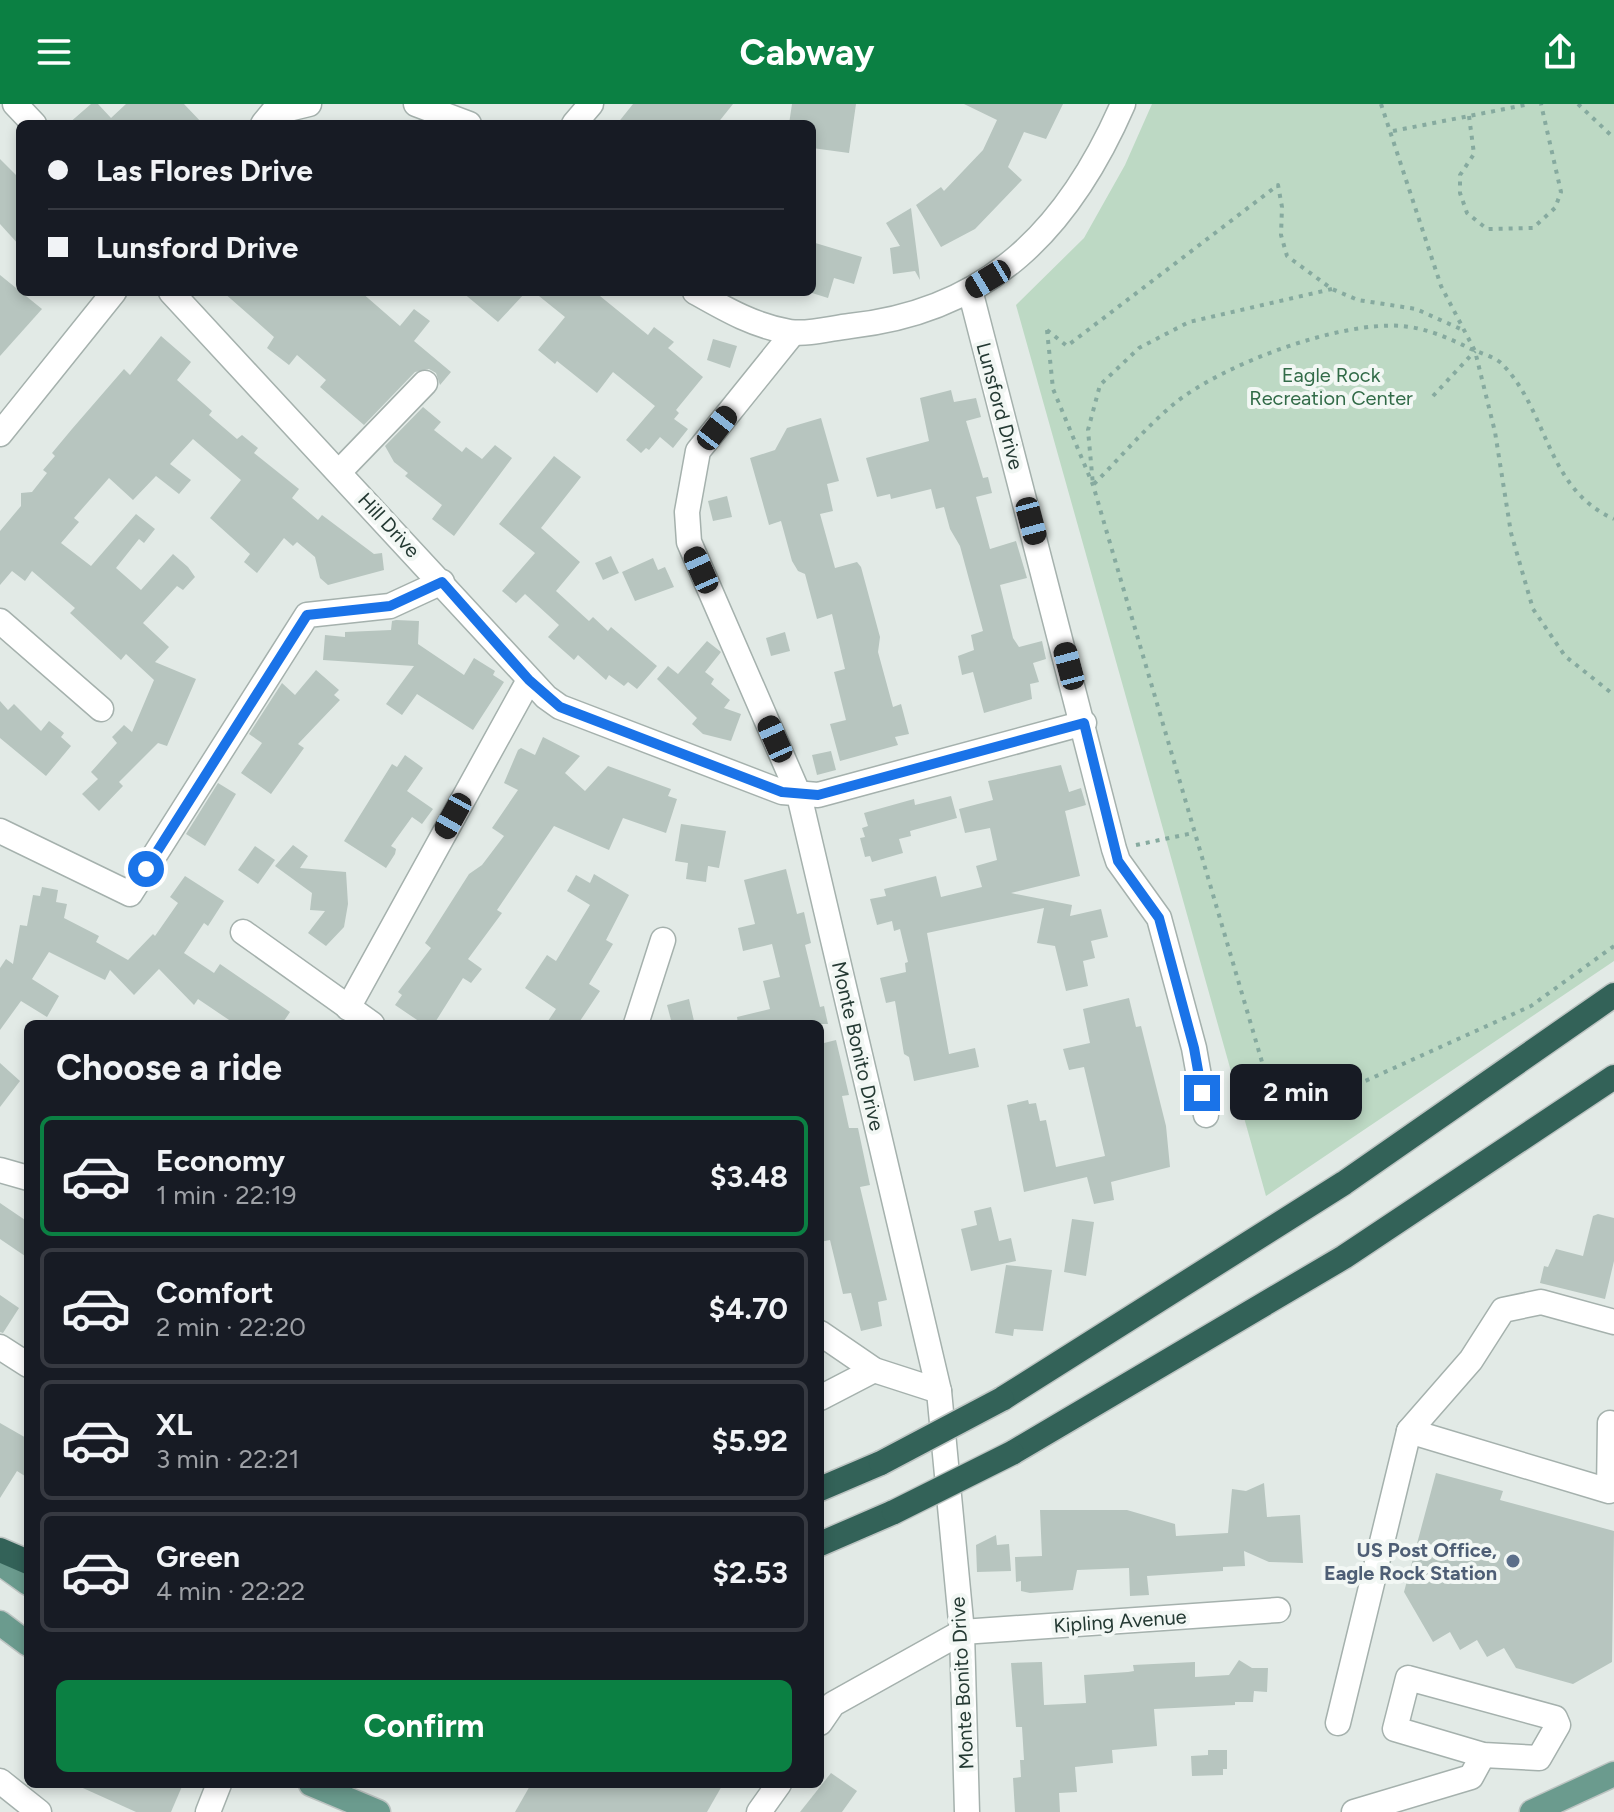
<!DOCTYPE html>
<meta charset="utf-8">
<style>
:root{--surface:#171b24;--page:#20242c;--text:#f1f3f6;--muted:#9ea1a6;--line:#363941;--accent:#0b8043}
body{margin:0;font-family:Figtree,sans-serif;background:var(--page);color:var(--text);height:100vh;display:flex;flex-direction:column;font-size:30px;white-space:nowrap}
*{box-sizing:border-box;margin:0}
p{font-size:26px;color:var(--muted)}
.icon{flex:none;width:44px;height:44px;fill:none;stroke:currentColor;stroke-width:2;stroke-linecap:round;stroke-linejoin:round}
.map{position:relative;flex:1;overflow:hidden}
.sheet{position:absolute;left:24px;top:916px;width:800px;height:768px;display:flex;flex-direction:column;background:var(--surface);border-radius:12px;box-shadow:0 4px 12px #0003}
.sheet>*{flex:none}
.guide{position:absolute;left:16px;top:16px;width:800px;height:176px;border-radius:12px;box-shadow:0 4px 12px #0003;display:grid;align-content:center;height:176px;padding:0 32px;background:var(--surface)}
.end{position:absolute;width:36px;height:36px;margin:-18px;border:10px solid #1a73e8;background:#fff;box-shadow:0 0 0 4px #fff}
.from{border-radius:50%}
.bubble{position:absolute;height:56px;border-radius:12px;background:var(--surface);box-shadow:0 4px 12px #0003;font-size:26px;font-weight:700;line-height:56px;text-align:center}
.car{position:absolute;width:24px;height:48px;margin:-24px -12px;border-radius:10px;box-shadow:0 0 6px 2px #0007;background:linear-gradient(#222 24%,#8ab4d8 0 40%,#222 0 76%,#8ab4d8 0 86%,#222 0)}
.guide b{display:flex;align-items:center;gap:28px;height:76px;font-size:30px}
.guide b+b{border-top:2px solid var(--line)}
.guide i{width:20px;height:20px;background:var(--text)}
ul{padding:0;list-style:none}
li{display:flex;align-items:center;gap:24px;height:120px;margin:0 16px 12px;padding:0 16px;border:4px solid var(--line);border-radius:12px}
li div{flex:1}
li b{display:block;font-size:30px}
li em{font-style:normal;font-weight:700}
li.current{border-color:var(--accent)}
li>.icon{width:72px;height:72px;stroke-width:1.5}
h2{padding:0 32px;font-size:36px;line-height:96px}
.button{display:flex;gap:16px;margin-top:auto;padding:16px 32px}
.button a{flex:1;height:92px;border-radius:12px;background:var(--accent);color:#fff;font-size:32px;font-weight:700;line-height:92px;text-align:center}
header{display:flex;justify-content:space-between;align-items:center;height:104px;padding:0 32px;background:var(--accent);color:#fff;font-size:36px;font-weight:700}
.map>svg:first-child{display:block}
.green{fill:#bdd9c4}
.building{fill:#b7c5bf}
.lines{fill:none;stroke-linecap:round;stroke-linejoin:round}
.minor-casing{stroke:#a5b1ad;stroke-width:27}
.major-casing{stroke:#bdc4c2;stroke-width:27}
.highway-casing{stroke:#bdc4c2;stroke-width:27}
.path{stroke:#86aa9f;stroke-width:4;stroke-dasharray:4 6;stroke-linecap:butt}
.minor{stroke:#fff;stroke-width:24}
.major{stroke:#6b9b8e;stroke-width:24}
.highway{stroke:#336258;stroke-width:24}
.highway-bridge-casing{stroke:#bdc4c2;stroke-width:27;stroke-linecap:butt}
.highway-bridge{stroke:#336258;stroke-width:24}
.route{stroke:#1a73e8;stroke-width:10}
.service-dot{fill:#5c6f8a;stroke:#f2f7f4;stroke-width:3}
.labels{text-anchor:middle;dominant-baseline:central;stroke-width:8;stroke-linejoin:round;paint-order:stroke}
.park-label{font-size:20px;fill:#326b48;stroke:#f2f7f4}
.street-label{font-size:20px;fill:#243933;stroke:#f2f7f4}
.service-label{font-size:20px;font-weight:bold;fill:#4e5e75;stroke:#f2f7f4;text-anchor:end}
</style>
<header><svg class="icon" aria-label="menu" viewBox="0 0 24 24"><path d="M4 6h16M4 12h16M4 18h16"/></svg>Cabway<svg class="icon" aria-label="share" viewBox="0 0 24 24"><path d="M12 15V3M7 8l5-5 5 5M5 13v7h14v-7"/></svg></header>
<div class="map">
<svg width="1614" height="1708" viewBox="0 0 1614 1708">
<rect width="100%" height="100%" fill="#e2eae6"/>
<polygon class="green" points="1152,0 1614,0 1614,857 1266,1092 1016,201 1084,134 1125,61"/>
<g class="building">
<polygon points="91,0 98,0 111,14 126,0 184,0 203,20 68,20"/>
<polygon points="633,0 733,0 717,20 617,20"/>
<polygon points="792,0 856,0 849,49 812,44 812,20 789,20"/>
<polygon points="964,0 1063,0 1046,35 1024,28 1008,63 1022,76 975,125 941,143 916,101 941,83 944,87 983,46 997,16"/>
<polygon points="0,55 20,75 20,142 0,120"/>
<polygon points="911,104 919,166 920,176 915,167 893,170 890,144 900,142 886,119"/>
<polygon points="812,138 862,153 854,180 834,174 828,194 812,189"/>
<polygon points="0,171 42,205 0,252"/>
<polygon points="223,188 361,188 400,222 414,205 430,217 414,237 451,268 440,281 436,269 429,265 415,268 364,321 320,283 326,276 297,251 289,261 267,244 274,233"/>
<polygon points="462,188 526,188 498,218"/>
<polygon points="534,188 595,188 648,231 654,223 674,238 668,244 703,273 676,306 679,309 674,315 688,325 673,344 660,333 649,346 646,344 641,349 626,336 655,302 613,268 597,289 557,257 555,260 538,246 565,213"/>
<polygon points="161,232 191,258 177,276 212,307 209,311 237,335 242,331 258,344 254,349 299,385 292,394 318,416 322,411 374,450 382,449 384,466 328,481 320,474 315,453 297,438 293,442 284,434 257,469 244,458 250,450 210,414 241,376 193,335 170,360 191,376 179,390 156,372 133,396 109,374 74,414 79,418 61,439 91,462 136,410 155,425 144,439 139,435 116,464 141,486 173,450 188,463 195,473 183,486 177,482 143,519 169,543 155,558 196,575 167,642 158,639 119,678 123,682 99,707 82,690 98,675 91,668 117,639 112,633 124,621 132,628 154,576 126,550 121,556 70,509 75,504 32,467 25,477 12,467 0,481 0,427 21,402 21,389 32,388 47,369 43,366 55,352 52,349 72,325 124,265 130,271"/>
<polygon points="713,235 737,242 730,264 707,256"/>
<polygon points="951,286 954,298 976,294 981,313 966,317 983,374 988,373 992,389 976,393 990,445 1016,437 1027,474 1000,481 1013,534 1019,543 1042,537 1046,555 1033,559 1039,578 1030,580 1032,595 984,609 973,568 962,571 958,552 974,546 971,531 983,527 960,442 950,425 944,403 936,405 931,385 891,395 890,390 877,393 866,354 929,337 920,294"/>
<polygon points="423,303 441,318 434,326 462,348 466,343 482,355 495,341 512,354 454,432 432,415 442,401 405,372 408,369 394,358 385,342"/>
<polygon points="821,314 839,377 827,380 833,407 820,410 835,464 857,458 861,463 880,533 878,548 893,603 901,600 909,630 895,633 898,641 840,657 830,620 846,616 834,568 845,565 832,510 817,515 805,470 798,467 792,457 781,417 769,421 750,354 775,346 787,324"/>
<polygon points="554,352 581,373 541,424 580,458 556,487 589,517 593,513 608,527 611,523 657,562 637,585 628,578 624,582 609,571 606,576 578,551 574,556 548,533 559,521 525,490 516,499 502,487 535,449 499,420"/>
<polygon points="727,392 732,413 713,417 708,397"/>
<polygon points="611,452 619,469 603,476 595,459"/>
<polygon points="653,454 658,466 665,463 674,483 635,497 622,468"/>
<polygon points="396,516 419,517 418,540 464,571 474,554 495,567 493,571 504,578 473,626 417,590 402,611 386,600 414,562 323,556 325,531 345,533 345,528 391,526 392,517"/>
<polygon points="785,528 790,547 771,552 766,534"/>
<polygon points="707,537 721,548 705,568 714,575 711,580 730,596 724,604 741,610 731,637 703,630 692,620 697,614 657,575 668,562 678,570"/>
<polygon points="316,566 339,586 334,591 340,596 298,640 304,644 271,690 241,669 262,639 249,630 282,579 295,591"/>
<polygon points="0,597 8,606 14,600 41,627 49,617 64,629 61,633 71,642 46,672 0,634"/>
<polygon points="543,633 580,652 565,669 585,687 608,662 671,685 668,692 677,695 666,729 623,714 609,746 554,722 497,806 502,809 468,855 482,865 471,879 463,874 434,920 423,920 395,901 402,891 398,888 431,844 425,839 469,770 482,761 504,732 492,724 518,686 504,679 518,646 521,644 535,651"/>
<polygon points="831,647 836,666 817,671 812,651"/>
<polygon points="405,651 423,664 407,687 433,705 422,720 412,713 391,742 396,745 395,750 386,764 344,737 392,660 397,663"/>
<polygon points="1061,661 1069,688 1081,684 1086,701 1065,707 1080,772 1011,789 1072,801 1070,812 1101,805 1108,833 1091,837 1095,854 1083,857 1088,882 1066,887 1055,842 1037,839 1044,804 927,829 949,950 975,944 979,963 914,977 909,953 904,950 895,897 886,899 880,874 906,868 905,859 908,858 900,825 894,827 892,817 877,821 870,795 886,792 884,785 936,772 941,793 982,783 976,762 997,756 990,724 965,729 959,705 993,696 988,677"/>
<polygon points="218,679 236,690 205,742 186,730"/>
<polygon points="951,692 957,714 910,727 911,732 899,735 903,749 872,758 870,752 865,753 860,734 865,733 862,724 868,722 864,709 914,695 915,701"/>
<polygon points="681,720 726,727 719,764 708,762 706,778 686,775 688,759 675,757"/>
<polygon points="293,741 308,752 300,764 346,768 348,800 344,823 326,842 308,829 325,807 310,806 312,789 275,762"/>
<polygon points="255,742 275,756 258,780 238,766"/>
<polygon points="786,765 797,810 804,808 811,839 805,841 820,903 824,902 828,920 738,920 737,913 770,905 763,877 780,873 772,840 743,847 738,824 755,820 744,776"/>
<polygon points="594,770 629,791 606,836 613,840 589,880 600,887 578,920 546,920 556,905 525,884 547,851 556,857 590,801 567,787 576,771 590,779"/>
<polygon points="185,772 224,797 208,822 204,819 184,849 214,869 220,860 290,908 282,920 235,920 198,895 194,901 159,865 134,891 110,866 105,876 49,848 32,875 59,892 47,913 21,897 0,926 0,864 6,855 13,860 20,821 27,822 33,791 40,792 42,783 58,786 56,798 67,800 64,814 99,832 96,838 128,856 153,830 155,832 178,799 170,793"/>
<polygon points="1129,894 1136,923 1141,922 1166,1022 1170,1063 1111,1078 1114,1096 1094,1100 1087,1073 1024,1088 1007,1001 1028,996 1029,1000 1036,999 1040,1017 1046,1016 1056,1063 1105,1052 1084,963 1069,966 1063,945 1090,939 1083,905"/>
<polygon points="689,895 694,917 672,920 667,901"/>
<polygon points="836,936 849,991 842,992 849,1024 858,1024 870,1081 860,1083 887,1196 878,1198 882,1222 861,1227 851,1189 843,1190 830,1136 820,1138 820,940"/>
<polygon points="0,959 20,977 0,1003"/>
<polygon points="0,1099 28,1118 28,1154 0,1135"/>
<polygon points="991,1103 999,1137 1011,1134 1016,1157 971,1167 961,1125 977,1121 974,1107"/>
<polygon points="1598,1110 1614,1114 1614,1157 1605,1195 1540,1179 1544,1162 1548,1163 1556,1145 1583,1152 1593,1112"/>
<polygon points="1072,1115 1094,1118 1086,1172 1064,1168"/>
<polygon points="1006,1161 1052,1166 1043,1227 1014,1225 1013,1232 995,1229"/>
<polygon points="0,1191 19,1204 3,1229 0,1228"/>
<polygon points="0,1319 28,1335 28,1374 17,1367 0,1394"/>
<polygon points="1436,1369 1503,1387 1500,1396 1614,1427 1612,1558 1573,1580 1516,1564 1504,1544 1487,1553 1477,1536 1460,1546 1450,1528 1433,1538 1404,1488"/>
<polygon points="1264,1379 1267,1413 1300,1411 1303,1459 1269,1458 1244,1447 1245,1462 1223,1463 1223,1467 1147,1472 1149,1491 1130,1492 1129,1464 1077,1466 1073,1486 1030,1489 1021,1487 1021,1477 1016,1478 1015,1453 1042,1452 1040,1406 1127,1406 1175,1420 1176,1432 1228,1429 1232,1385 1246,1387"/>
<polygon points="996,1431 997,1441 1009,1440 1011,1467 977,1468 976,1441"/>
<polygon points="1239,1556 1252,1564 1268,1564 1267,1588 1254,1587 1253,1598 1235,1598 1235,1601 1154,1605 1157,1642 1112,1646 1113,1659 1075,1663 1077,1688 1059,1689 1060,1708 1015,1708 1013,1674 1021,1673 1020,1656 1024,1656 1022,1623 1016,1623 1011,1559 1042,1558 1044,1601 1086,1599 1084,1571 1128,1568 1134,1567 1133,1561 1195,1558 1195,1573 1229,1571"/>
<polygon points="1208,1646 1227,1646 1227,1665 1223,1665 1223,1671 1192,1672 1191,1652 1208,1651"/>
<polygon points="831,1669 857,1687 842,1708 800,1708"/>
<polygon points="74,1680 183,1680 171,1708 136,1708"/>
<polygon points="531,1680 723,1680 707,1708 515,1708"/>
</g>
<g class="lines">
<g class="minor-casing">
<g id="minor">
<polyline points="15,0 34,20"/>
<polyline points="416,0 469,20"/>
<polyline points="263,20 272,9 309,0"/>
<polyline points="574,20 591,0"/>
<polyline points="970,186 1114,745 1118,757 1159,814 1194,944 1206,1011"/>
<polyline points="171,188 546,593 560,603 782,688 818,691 1084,619"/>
<path d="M 695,188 C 725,205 754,222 790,228 C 808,231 832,224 850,222 C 990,207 1069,124 1123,0"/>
<polyline points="793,229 698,347 687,408 689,438 799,691 939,1287 962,1528 967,1708"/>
<polyline points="0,330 114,188"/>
<polyline points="339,368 425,279"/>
<polyline points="0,517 101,605"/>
<polyline points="0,727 130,790 307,511 390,502 442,478"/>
<polyline points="243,828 372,920"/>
<polyline points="348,904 529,576"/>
<polyline points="636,920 663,836"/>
<polyline points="0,1066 28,1074"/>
<polyline points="820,1229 874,1266 939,1287"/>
<polyline points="0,1243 28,1261"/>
<polyline points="820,1294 874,1266"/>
<polyline points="1409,1327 1609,1387 1610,1319"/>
<polygon points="1408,1574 1555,1614 1558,1621 1539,1654 1483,1651 1395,1625"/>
<polyline points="820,1619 833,1600 962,1528 1278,1506"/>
<polyline points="1338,1619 1409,1327 1471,1256 1503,1206 1541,1198 1614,1218"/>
<polyline points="0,1677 39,1708"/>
<polyline points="208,1708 219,1680"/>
<polyline points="759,1708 779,1680"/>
<polyline points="1354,1708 1471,1673 1483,1651"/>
</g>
</g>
<g class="major-casing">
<g id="major">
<polyline points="0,1459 28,1479"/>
<polyline points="0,1519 28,1540"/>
<polyline points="311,1680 378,1708"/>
<polyline points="1532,1708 1614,1670"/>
</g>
</g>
<g class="highway-casing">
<g id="highway">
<polyline points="1002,1295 1344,1079 1614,891"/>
<polyline points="1012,1349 1344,1153 1614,973"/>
<polyline points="820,1385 881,1359"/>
<polyline points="820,1440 894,1408"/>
<polyline points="0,1446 28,1458"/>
</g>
</g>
<g class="path">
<polyline points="1381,0 1441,182 1475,247 1495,328 1511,429 1533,505 1565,552 1614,591"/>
<polyline points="1578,0 1614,34"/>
<polyline points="1469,12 1474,50 1460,71 1460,89 1467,109 1487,125 1533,124 1555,104 1561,88 1541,0"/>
<polyline points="1393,27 1530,0"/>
<path d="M 1332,185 L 1189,218 L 1139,244 L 1100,281 L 1088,326 L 1093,381 C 1120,354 1146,323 1175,299 C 1224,260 1339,217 1402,222 C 1426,224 1449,234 1471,245 C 1480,249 1496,253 1503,261 C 1549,309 1546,385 1614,415"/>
<polyline points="1047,226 1053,285 1093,381 1279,1016 1531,902 1614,842"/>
<polyline points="1047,226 1067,242 1278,81 1282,103 1281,131 1287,152 1332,185 1358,196 1416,205 1465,227"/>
<polyline points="1433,292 1475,247"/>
<polyline points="1136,741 1193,729"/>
</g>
<use href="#minor" class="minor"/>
<use href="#major" class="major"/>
<use href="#highway" class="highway"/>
<g class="highway-bridge-casing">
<g id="highway-bridge">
<polyline points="881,1359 1002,1295"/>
<polyline points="894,1408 1012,1349"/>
</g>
</g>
<use href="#highway-bridge" class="highway-bridge"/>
</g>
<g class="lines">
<polyline class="route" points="146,765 307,511 390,502 442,478 529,576 560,603 782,688 818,691 1084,619 1118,757 1159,814 1194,944 1202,989"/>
</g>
<circle class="service-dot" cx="1513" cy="1457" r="8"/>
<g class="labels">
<g class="park-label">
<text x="1331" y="271">Eagle Rock<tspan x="1331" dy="23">Recreation Center</tspan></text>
</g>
<g class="street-label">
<text transform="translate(1000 302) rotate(75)">Lunsford Drive</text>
<text transform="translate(389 421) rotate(47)">Hill Drive</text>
<text transform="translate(858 942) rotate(77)">Monte Bonito Drive</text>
<text transform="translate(1120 1517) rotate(-4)">Kipling Avenue</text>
<text transform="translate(962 1579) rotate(-93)">Monte Bonito Drive</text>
</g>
<g class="service-label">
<text x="1497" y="1446">US Post Office,<tspan x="1497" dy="23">Eagle Rock Station</tspan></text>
</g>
</g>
</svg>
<i class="end from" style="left:146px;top:765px"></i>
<i class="end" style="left:1202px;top:989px"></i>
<div class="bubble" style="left:1230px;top:960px;width:132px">2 min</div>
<i class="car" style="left:988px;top:175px;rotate:239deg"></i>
<i class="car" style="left:717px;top:324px;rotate:38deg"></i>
<i class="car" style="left:1031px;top:417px;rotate:165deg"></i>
<i class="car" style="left:701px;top:466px;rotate:336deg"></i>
<i class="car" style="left:1069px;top:562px;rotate:345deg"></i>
<i class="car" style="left:775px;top:635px;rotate:336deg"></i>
<i class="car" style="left:453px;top:712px;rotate:209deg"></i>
<div class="guide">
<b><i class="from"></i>Las Flores Drive</b>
<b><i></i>Lunsford Drive</b>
</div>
<section class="sheet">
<h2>Choose a ride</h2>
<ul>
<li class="current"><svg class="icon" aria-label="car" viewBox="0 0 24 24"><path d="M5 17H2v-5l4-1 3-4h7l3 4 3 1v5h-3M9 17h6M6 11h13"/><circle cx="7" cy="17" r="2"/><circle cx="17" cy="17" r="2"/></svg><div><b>Economy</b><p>1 min · 22:19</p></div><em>$3.48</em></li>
<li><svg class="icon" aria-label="car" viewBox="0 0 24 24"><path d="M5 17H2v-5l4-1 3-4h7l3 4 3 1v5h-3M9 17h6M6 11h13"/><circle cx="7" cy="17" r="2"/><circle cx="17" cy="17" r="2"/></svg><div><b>Comfort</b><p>2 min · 22:20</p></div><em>$4.70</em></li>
<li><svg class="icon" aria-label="car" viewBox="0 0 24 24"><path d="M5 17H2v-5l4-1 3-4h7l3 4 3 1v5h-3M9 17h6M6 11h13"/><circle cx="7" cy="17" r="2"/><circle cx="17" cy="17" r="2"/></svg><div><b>XL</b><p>3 min · 22:21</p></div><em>$5.92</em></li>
<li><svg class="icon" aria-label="car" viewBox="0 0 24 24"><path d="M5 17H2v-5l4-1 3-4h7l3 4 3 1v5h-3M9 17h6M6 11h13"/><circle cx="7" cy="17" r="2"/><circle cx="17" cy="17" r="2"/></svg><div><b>Green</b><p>4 min · 22:22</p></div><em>$2.53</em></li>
</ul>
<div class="button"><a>Confirm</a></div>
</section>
</div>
